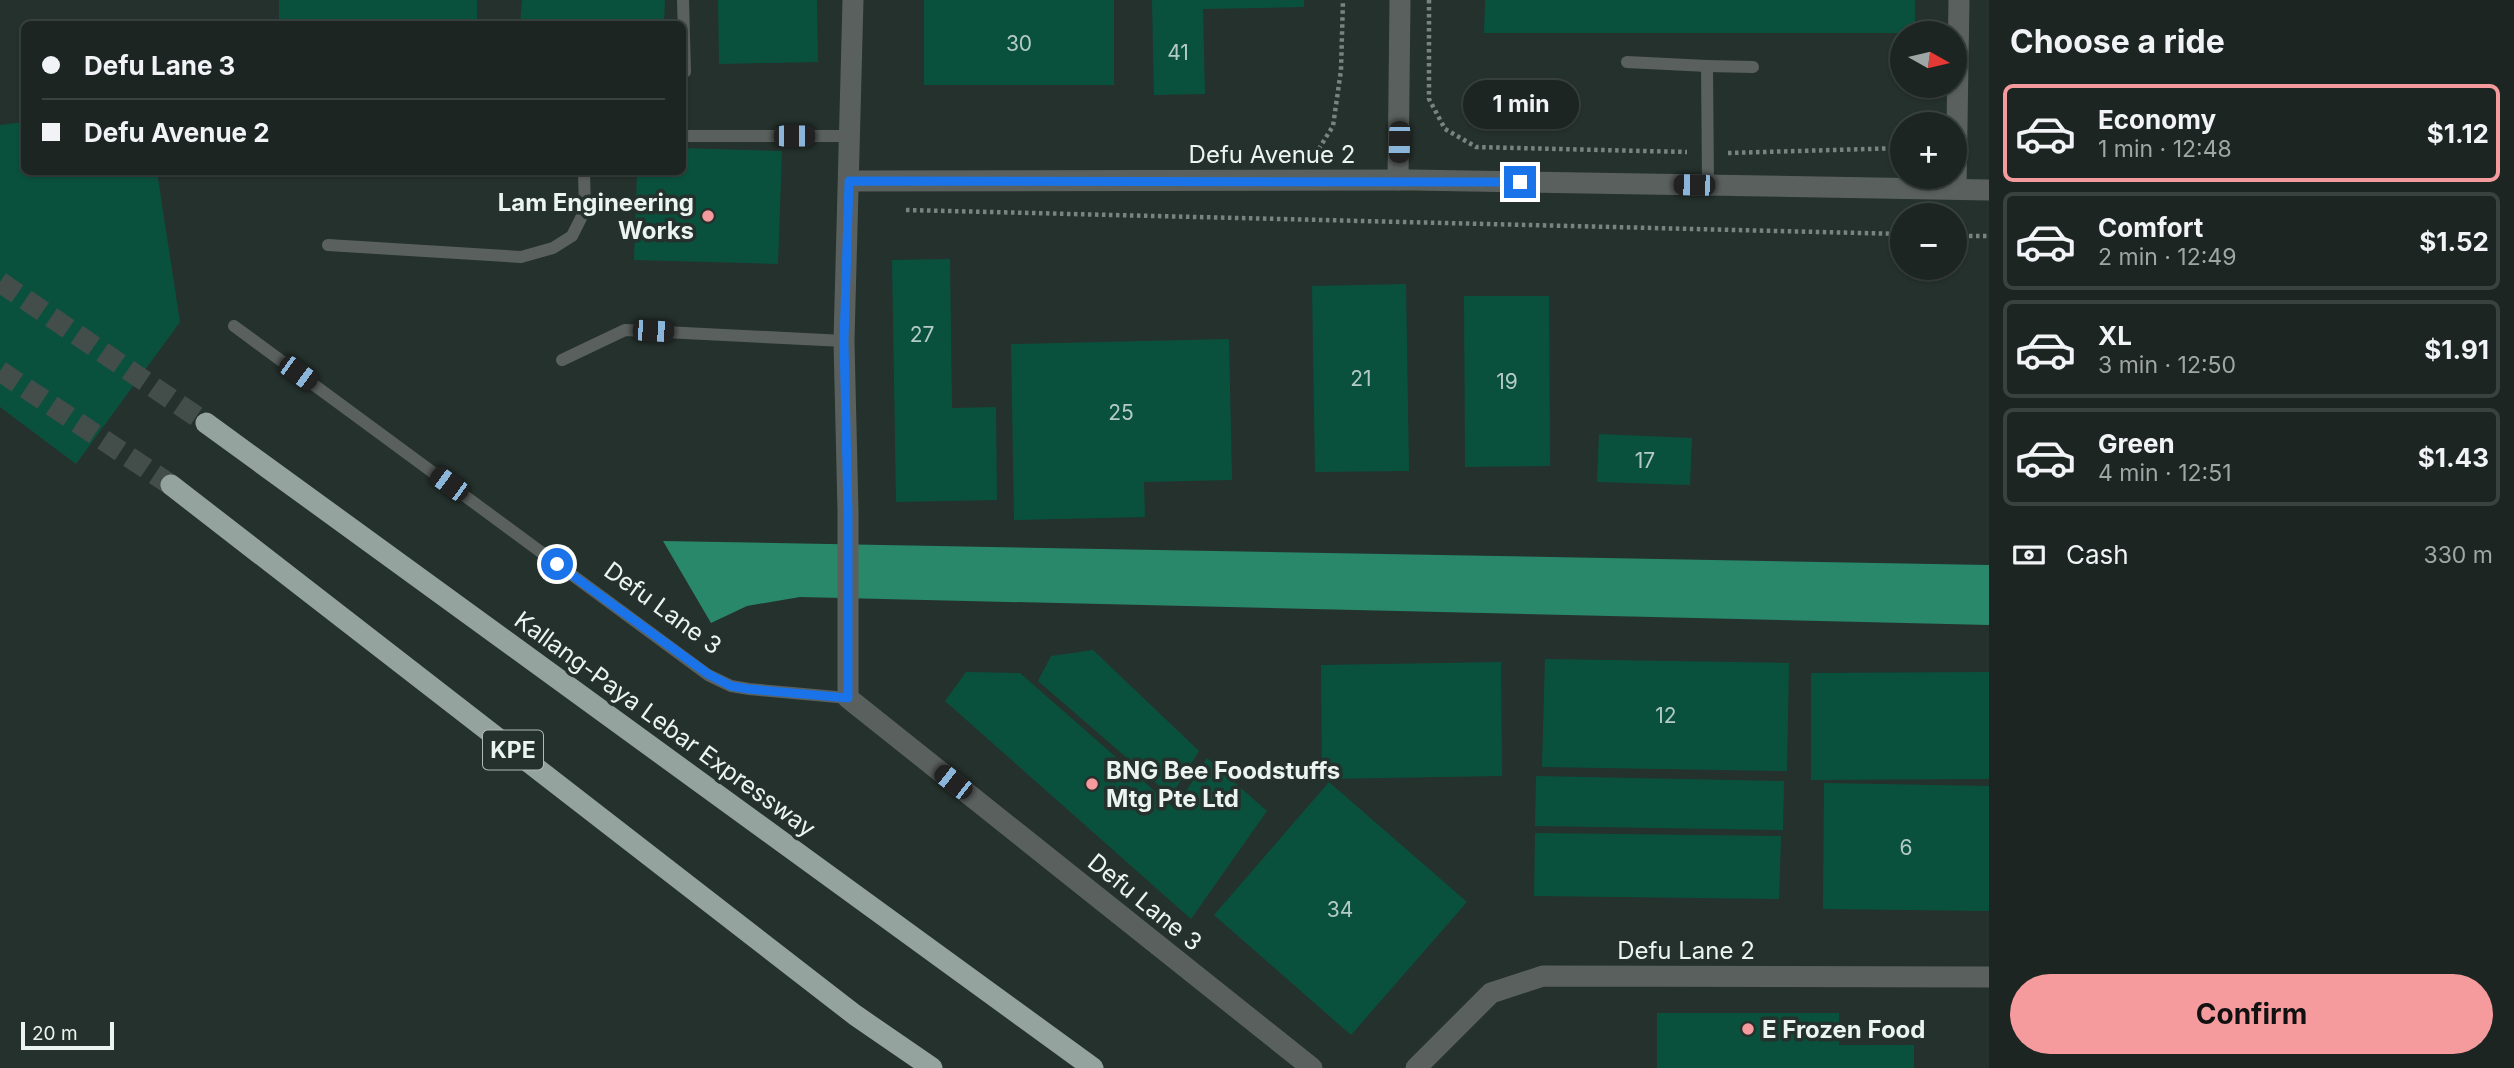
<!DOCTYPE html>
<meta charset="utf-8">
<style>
:root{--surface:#1c2521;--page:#29312e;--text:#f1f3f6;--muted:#a0a5a5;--line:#3a423f;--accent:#f59b9d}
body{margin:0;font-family:Inter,sans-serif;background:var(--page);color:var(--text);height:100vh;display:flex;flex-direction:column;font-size:26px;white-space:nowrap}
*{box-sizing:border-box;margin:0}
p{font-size:23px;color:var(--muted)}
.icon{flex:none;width:38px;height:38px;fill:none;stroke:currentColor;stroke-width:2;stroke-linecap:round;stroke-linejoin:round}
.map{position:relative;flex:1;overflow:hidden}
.side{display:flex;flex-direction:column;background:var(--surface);width:525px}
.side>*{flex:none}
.guide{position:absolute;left:21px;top:21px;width:665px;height:154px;border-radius:10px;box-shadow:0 2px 5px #0004,0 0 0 2px var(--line);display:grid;align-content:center;height:154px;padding:0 21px;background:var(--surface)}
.needle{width:46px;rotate:98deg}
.fabs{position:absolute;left:1890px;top:21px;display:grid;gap:14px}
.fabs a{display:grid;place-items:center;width:77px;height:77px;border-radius:50%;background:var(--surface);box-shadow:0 2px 5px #0004,0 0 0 2px var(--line);font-size:35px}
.scale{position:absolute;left:21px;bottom:18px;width:93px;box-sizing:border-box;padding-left:7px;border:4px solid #ecf4f1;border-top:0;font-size:19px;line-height:24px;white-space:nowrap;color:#ecf4f1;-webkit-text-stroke:5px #25312c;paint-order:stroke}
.end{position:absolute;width:32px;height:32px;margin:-16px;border:9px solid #1a73e8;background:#fff;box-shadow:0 0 0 4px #fff}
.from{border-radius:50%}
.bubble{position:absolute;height:49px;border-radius:24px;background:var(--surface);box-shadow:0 2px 5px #0004,0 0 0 2px var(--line);font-size:23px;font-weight:700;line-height:49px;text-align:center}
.car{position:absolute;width:21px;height:42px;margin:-21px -10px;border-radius:9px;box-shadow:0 0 5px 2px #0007;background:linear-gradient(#222 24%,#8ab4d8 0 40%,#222 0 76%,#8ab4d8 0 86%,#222 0)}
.guide b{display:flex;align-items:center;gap:24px;height:66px;font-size:26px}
.guide b+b{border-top:2px solid var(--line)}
.guide i{width:18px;height:18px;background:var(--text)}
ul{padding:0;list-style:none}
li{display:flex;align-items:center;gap:21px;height:98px;margin:0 14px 10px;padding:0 7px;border:4px solid var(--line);border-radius:10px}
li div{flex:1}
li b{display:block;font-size:26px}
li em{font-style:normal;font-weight:700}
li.active{border-color:var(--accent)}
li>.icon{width:63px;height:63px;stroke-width:1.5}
h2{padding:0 21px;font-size:32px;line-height:84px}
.pay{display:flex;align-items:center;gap:18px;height:77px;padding:0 21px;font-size:26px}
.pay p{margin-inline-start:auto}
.button{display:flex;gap:14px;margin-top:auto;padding:14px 21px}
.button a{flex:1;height:80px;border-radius:42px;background:var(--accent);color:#111;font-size:28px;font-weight:700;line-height:80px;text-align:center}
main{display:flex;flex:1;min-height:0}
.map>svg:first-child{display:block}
.water{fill:#29876a}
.building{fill:#0a513d}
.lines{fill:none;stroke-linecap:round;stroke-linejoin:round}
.highway-tunnel{stroke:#434e4a;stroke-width:21;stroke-dasharray:21 10;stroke-linecap:butt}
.path{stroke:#79837f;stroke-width:4.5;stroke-dasharray:3.5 3.5;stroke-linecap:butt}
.lane{stroke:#5a605d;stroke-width:12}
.street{stroke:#5a605d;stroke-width:21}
.highway{stroke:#94a39d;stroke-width:21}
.route{stroke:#1a73e8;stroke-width:9}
.poi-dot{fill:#f59b9d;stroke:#25312c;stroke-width:2.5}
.labels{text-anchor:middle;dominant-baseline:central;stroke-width:7;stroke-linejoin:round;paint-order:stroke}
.number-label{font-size:21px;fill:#b4cbc4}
.shield{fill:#25312c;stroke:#b0bab6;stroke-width:2}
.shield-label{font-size:23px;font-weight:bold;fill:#ecf4f1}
.street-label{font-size:24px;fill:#ecf4f1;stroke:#25312c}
.poi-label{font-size:24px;font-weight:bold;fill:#ecf4f1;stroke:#25312c;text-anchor:start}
</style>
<main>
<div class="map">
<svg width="1989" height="1068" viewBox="0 0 1989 1068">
<rect width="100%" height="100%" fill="#25312c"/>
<polygon class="water" points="663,541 1989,565 1989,625 800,597 747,606 711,623"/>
<g class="building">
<rect x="279" y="0" width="198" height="24"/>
<polygon points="522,0 665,0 664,24 520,24"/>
<polygon points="718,0 817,0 818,62 719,64"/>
<rect x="924" y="0" width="190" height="85"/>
<polygon points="1152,0 1304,0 1304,7 1203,9 1205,94 1154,95"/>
<polygon points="1485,0 1915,0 1915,33 1484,33"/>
<polygon points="24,122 24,172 157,172 180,322 76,464 0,407 0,125"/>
<polygon points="682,148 782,151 778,264 634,260 637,172 682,172"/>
<polygon points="950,259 952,408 996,407 997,500 896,502 892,260"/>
<polygon points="1406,284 1409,471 1315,472 1312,286"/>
<polygon points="1464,296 1549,296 1550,466 1465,467"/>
<polygon points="1229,339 1232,480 1144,482 1145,517 1014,520 1011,344"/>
<polygon points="1599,434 1692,438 1690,485 1597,482"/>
<polygon points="1093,650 1199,751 1171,796 1038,681 1051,656"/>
<polygon points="1545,659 1789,663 1787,771 1542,767"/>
<polygon points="1501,662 1502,776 1322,779 1321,665"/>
<polygon points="966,672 1020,673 1175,809 1207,758 1267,811 1191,919 945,701"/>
<polygon points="1989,672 1989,779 1811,780 1811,673"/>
<polygon points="1536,776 1784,781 1783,830 1535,826"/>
<polygon points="1329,782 1467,902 1351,1035 1214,915"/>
<polygon points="1824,783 1989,786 1989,911 1823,909"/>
<polygon points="1535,833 1781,836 1779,899 1534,896"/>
<polygon points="1657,1013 1839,1013 1839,1045 1914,1045 1914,1068 1657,1068"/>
</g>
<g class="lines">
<g class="highway-tunnel">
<polyline points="0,282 206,423"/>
<polyline points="0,371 171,485"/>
</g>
<g class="path">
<polyline points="1429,0 1429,99 1445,129 1476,147 1687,152"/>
<polyline points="1728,153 1902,148"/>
<polyline points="1315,155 1333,126 1341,70 1343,0"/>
<polyline points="906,210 1902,234"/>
<polyline points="1955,236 1989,236"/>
</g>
<g class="lane">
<polyline points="683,0 685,72"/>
<polyline points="1627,62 1707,66 1708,185"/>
<polyline points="1707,66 1753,67"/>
<polyline points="682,136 850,136"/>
<polyline points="328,245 521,257 553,248 572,236 585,210 584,172"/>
<polyline points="234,326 708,675 731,686 749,689 848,698"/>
<polyline points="562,360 625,330 844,341"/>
</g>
<g class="street">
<polyline points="853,0 844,341 848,512 848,698 1312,1068"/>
<polyline points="1398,180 1400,0"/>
<polyline points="849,181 1413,180 1989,190"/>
<polyline points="1956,189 1959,0"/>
<polyline points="1416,1068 1491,993 1543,976 1989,977"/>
</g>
<g class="highway">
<polyline points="206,423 1093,1068"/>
<polyline points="171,485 855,1015 932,1068"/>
</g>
</g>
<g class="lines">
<polyline class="route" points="557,564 708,674 731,686 749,689 848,698 848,512 844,341 849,181 1520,182"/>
</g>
<g class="poi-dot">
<circle cx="708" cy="216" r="7"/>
<circle cx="1092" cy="784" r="7"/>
<circle cx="1748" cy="1029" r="7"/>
</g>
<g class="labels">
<g class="number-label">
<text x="1019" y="43">30</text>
<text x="1178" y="52">41</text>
<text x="922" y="334">27</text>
<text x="1361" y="378">21</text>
<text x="1507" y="381">19</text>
<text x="1121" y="412">25</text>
<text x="1645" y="460">17</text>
<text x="1666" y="715">12</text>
<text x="1906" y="847">6</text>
<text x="1340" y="909">34</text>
</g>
<rect class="shield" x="483" y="730.5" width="60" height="39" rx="5"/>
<g class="shield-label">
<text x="513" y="750">KPE</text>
</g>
<g class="street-label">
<text x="1272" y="154">Defu Avenue 2</text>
<text transform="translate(663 608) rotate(36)">Defu Lane 3</text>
<text transform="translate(665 724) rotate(36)">Kallang-Paya Lebar Expressway</text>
<text transform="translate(1145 902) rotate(39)">Defu Lane 3</text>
<text x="1686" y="950">Defu Lane 2</text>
</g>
<g class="poi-label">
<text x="694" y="202" text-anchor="end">Lam Engineering<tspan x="694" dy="28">Works</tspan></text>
<text x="1106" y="770">BNG Bee Foodstuffs<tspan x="1106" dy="28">Mtg Pte Ltd</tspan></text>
<text x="1762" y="1029">E Frozen Food</text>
</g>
</g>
</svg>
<div class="fabs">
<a><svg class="needle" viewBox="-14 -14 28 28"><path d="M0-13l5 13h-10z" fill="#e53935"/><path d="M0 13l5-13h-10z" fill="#a0a5a5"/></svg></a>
<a>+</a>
<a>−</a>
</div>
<div class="scale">20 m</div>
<i class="end from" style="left:557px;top:564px"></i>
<i class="end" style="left:1520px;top:182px"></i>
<div class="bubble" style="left:1463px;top:80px;width:116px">1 min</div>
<i class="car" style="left:794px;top:136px;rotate:90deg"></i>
<i class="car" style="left:1399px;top:142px;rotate:181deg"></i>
<i class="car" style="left:1694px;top:185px;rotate:271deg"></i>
<i class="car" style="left:653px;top:331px;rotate:93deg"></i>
<i class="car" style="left:298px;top:373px;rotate:126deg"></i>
<i class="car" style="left:449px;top:484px;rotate:306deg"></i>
<i class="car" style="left:953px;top:782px;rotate:308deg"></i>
<div class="guide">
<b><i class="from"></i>Defu Lane 3</b>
<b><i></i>Defu Avenue 2</b>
</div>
</div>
<section class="side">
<h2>Choose a ride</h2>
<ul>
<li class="active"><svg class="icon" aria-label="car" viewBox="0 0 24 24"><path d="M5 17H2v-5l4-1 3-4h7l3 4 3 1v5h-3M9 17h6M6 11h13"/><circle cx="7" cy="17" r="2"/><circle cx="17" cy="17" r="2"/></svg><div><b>Economy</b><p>1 min · 12:48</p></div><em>$1.12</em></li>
<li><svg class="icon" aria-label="car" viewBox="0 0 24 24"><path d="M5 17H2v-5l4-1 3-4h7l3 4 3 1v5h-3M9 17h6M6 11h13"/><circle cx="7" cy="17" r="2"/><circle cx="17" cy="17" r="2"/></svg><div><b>Comfort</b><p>2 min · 12:49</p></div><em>$1.52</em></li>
<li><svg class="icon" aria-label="car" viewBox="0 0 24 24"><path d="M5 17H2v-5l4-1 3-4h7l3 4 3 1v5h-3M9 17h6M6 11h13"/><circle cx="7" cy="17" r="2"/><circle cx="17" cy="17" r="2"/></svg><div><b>XL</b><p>3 min · 12:50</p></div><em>$1.91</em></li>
<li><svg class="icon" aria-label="car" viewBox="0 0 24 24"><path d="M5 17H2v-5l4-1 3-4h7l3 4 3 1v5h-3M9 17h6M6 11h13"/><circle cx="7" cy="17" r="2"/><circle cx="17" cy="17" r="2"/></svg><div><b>Green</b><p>4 min · 12:51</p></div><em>$1.43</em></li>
</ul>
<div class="pay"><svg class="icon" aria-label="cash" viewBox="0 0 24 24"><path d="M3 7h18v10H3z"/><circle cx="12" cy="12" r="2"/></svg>Cash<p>330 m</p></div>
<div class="button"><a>Confirm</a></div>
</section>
</main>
